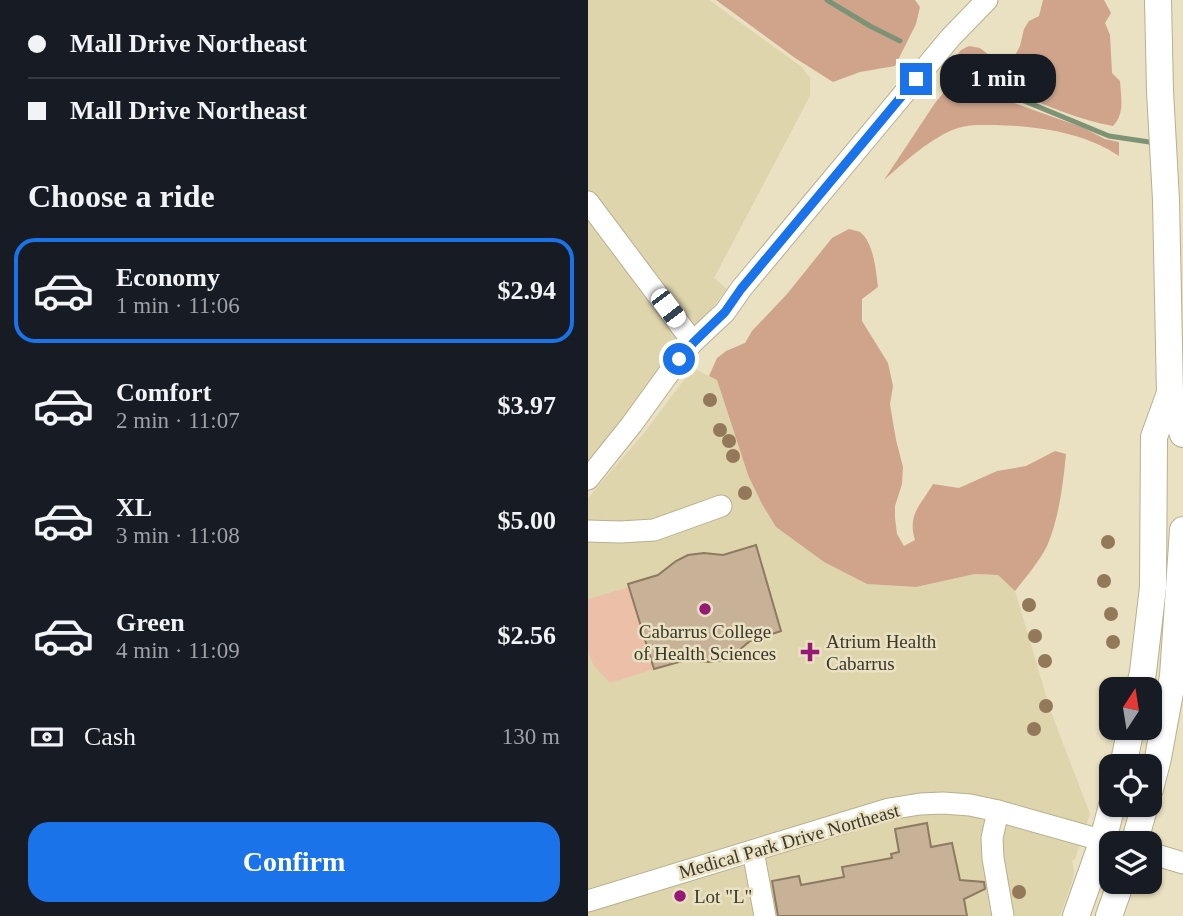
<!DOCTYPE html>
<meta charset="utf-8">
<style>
:root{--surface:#171b24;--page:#20242c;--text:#f1f3f6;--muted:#9ea1a6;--line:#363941;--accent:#1a73e8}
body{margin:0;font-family:"Times New Roman",serif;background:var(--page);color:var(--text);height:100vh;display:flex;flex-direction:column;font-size:26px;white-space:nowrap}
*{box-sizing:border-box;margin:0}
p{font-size:23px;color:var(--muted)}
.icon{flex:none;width:38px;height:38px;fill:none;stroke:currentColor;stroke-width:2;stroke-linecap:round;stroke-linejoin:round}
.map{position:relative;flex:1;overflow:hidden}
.details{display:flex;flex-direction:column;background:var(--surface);width:588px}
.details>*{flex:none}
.hud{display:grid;align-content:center;height:154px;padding:0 28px;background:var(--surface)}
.needle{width:46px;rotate:12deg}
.controls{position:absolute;left:511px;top:677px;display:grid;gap:14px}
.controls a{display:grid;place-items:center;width:63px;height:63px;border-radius:14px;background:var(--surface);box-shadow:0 2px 5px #0004;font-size:35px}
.end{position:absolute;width:32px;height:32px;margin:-16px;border:9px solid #1a73e8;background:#fff;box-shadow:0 0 0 4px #fff}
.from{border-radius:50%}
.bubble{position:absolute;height:49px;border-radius:21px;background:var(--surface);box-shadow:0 2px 5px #0004;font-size:23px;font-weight:700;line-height:49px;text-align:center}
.car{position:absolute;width:21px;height:42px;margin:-21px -10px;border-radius:9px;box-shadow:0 0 5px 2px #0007;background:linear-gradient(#fff 24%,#345 0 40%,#fff 0 76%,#345 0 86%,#fff 0)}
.hud b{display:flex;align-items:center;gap:24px;height:66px;font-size:26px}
.hud b+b{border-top:2px solid var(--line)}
.hud i{width:18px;height:18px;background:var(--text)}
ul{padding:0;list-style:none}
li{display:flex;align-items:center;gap:21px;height:105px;margin:0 14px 10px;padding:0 14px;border:4px solid transparent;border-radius:21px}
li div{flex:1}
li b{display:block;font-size:26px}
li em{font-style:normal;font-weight:700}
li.selected{border-color:var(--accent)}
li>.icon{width:63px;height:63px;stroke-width:1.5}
h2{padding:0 28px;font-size:32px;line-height:84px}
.pay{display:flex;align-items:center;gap:18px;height:77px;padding:0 28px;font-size:26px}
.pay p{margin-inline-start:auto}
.primary-button{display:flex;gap:14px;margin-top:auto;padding:14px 28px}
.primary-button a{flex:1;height:80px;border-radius:21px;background:var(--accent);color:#fff;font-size:28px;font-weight:700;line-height:80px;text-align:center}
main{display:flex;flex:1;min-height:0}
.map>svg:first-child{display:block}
.built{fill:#ded5ad}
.green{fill:#ecc0a8}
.forest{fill:#d0a48b}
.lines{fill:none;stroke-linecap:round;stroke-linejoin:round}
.stream{stroke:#7c9376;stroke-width:5}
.building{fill:#c7b298;stroke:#8d7a61;stroke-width:2}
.minor-casing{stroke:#b7b090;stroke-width:23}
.major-casing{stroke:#b7b090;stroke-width:28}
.minor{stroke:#fff;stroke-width:21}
.major{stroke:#fff;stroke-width:26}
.tree{fill:#93785a}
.route{stroke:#1a73e8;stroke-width:9}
.poi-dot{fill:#941a76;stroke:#e9e1c1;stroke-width:2.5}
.labels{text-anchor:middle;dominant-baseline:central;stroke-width:5;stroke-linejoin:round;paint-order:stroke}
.poi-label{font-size:19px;fill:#3a372b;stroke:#e9e1c1;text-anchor:start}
.street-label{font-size:19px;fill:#3a372b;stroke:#e9e1c1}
</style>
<main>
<section class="details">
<div class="hud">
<b><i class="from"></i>Mall Drive Northeast</b>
<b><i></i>Mall Drive Northeast</b>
</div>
<h2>Choose a ride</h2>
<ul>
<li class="selected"><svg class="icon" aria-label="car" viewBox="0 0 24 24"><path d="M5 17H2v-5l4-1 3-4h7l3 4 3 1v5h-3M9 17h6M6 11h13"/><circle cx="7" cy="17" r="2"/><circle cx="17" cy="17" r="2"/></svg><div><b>Economy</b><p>1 min · 11:06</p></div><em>$2.94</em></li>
<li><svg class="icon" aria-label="car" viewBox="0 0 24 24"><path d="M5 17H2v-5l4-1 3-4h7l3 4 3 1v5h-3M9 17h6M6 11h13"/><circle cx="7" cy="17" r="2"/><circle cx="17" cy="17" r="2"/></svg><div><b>Comfort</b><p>2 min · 11:07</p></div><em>$3.97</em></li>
<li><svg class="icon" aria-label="car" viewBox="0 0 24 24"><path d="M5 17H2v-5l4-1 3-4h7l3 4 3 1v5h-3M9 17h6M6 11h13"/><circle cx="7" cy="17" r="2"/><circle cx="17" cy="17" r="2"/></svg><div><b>XL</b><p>3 min · 11:08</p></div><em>$5.00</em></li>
<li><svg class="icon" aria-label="car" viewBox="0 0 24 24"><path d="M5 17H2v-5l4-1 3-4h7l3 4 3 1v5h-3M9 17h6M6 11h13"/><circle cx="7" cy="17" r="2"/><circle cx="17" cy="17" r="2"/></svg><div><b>Green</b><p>4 min · 11:09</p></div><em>$2.56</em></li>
</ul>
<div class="pay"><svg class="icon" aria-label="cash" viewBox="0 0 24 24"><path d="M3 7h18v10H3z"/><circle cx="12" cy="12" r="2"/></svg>Cash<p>130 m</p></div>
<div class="primary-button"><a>Confirm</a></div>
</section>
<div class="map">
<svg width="595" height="916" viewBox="0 0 595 916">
<rect width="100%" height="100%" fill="#e9e1c1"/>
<g class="built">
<polygon points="0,0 121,0 214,67 222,78 222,96 126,278 139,289 0,465"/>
<polygon points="105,368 129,380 160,475 188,527 236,562 279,584 328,587 387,574 410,575 427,591 463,712 502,814 487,859 484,861 486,871 485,879 472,916 0,916 0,498 56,433"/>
</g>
<polygon class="green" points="41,587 66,669 22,683 6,666 0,653 0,599"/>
<g class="forest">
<polygon points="128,0 327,0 332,7 328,24 307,66 272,72 245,82 207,58"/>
<path d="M 455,0 L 516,0 L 523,13 L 517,23 L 522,35 L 524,73 L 532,81 C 533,97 537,114 525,126 C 471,116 417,87 368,62 L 367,58 L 373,50 L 381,46 L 392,48 L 414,65 L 425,59 L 432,46 L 436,29 L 441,21 L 451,16 Z"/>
<path d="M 373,79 L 415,99 L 496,128 L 517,139 L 531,142 L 531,156 C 496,132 449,126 408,125 C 396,125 381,124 370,128 C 343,137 317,162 296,180 L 347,103 L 366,80 Z"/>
<path d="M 261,229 C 262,229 272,232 272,232 C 286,243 288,271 290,287 L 274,299 L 274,321 L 300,363 L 305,386 L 302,404 L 308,440 L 315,467 L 314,484 L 307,506 L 307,518 L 309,534 L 316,546 L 327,540 C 319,514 333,505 345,484 L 371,488 L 409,471 L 438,466 L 467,451 L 478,454 C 475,485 471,518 459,546 C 451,562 438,577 427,591 L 410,575 L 387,574 L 328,587 L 279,584 L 236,562 L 188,527 L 174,504 L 160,475 L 129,380 L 121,376 L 129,358 L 138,351 L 157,343 L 164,331 L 199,294 L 244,238 Z"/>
</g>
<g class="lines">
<g class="stream">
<polyline points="239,0 282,26 312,41"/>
<polyline points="380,75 410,90 521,136 568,143"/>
</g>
</g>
<g class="building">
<polygon points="168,545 193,631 162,641 149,652 135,660 120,662 98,660 66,669 40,584 70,575 88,561 100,555 116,553 135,555"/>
<polygon points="339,823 343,847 364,843 372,880 396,882 397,889 376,899 379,916 190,916 184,881 211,876 213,885 256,877 254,867 304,858 303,854 311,852 307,829"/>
</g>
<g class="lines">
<g class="minor-casing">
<g id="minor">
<polyline points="0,202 105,342"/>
<polyline points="0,479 44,424 91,359 105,342 137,312 153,289 363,37 399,0"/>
<polyline points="0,531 32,532 66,530 133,506"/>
<polyline points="410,811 404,838 405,858 415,916"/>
<polyline points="165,851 177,916"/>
<polyline points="562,853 595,863"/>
<polyline points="0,901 301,809 332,804 355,803 382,805 410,811 527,844"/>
</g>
</g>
<g class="major-casing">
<g id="major">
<polyline points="570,0 572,91 578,200 582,393 595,434"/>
<polyline points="551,690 555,672 565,587 566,437 582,393"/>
<polyline points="535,766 543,728"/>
<polyline points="562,789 570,758 585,676 595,530"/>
<polyline points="546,844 557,805"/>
<polyline points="488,916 515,840 524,805"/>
<polyline points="521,916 533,882"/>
</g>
</g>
<use href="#minor" class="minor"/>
<use href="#major" class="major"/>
</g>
<g class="tree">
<circle cx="122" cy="400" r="7"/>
<circle cx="132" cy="430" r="7"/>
<circle cx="141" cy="441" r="7"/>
<circle cx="145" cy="456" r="7"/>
<circle cx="157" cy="493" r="7"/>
<circle cx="520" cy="542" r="7"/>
<circle cx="516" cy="581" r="7"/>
<circle cx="441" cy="605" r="7"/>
<circle cx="523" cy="614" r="7"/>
<circle cx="447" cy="636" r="7"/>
<circle cx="525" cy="642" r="7"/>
<circle cx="457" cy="661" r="7"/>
<circle cx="458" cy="706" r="7"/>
<circle cx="446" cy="729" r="7"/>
<circle cx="431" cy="892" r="7"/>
</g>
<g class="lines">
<polyline class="route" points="91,359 106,342 137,312 153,289 328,79"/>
</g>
<g class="poi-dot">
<circle cx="117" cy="609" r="7"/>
<path d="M218.5 641.5h7v7h7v7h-7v7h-7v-7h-7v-7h7z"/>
<circle cx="92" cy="896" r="7"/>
</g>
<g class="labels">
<g class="poi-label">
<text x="117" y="631" text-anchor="middle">Cabarrus College<tspan x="117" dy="22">of Health Sciences</tspan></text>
<text x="238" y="641">Atrium Health<tspan x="238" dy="22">Cabarrus</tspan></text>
<text x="106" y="896">Lot "L"</text>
</g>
<g class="street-label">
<text transform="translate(201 841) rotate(-16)">Medical Park Drive Northeast</text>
</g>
</g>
</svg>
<div class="controls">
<a><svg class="needle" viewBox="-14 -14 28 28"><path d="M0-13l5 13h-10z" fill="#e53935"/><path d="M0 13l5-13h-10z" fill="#9ea1a6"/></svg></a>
<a><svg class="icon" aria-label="locate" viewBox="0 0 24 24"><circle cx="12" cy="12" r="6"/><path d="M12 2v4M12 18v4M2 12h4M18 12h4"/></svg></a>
<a><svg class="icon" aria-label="layers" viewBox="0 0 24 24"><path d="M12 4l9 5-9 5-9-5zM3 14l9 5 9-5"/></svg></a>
</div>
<i class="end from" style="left:91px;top:359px"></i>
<i class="end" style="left:328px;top:79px"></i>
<div class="bubble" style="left:352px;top:54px;width:116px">1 min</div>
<i class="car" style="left:80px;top:308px;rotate:143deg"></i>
</div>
</main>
